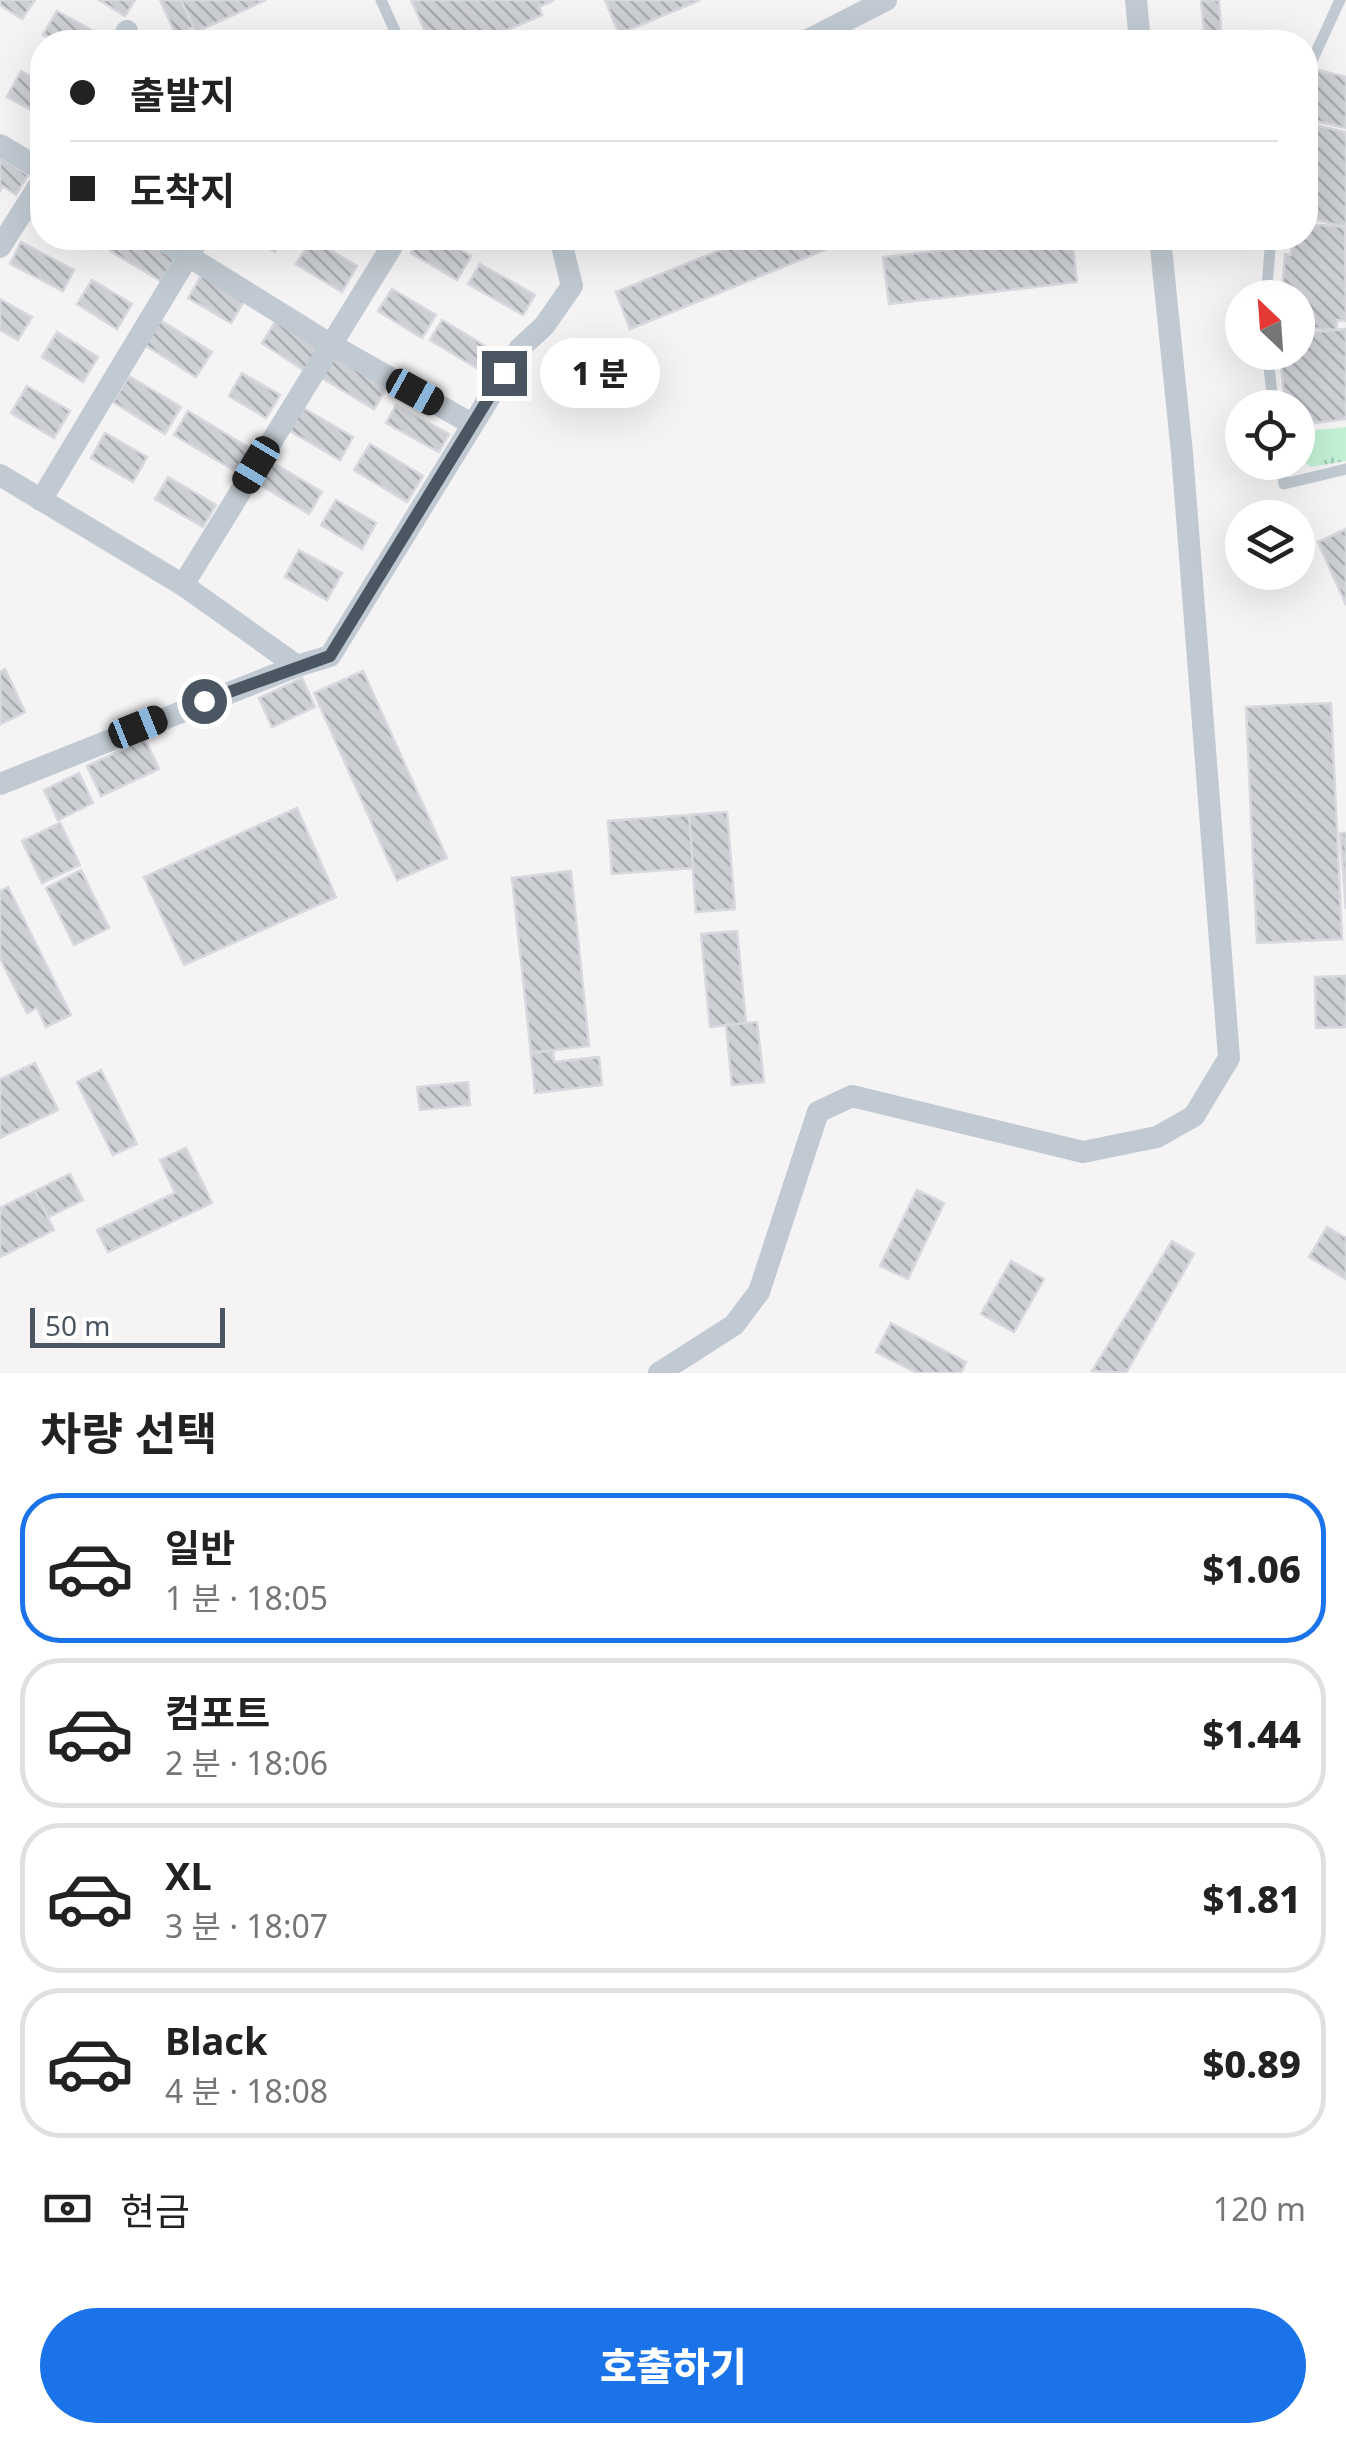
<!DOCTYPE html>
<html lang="ko">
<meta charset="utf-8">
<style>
:root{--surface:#fff;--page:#f2f2f2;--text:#222;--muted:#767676;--line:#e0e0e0;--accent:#1a73e8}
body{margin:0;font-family:"Noto Sans","Noto Sans KR",sans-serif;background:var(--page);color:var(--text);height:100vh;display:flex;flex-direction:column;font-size:38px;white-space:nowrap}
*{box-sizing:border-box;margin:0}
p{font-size:32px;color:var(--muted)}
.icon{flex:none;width:55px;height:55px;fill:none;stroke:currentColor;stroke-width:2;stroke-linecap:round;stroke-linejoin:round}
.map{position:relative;height:1373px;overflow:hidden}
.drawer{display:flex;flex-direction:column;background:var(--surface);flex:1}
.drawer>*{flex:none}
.guide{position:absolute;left:30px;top:30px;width:1288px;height:220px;border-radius:40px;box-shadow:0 10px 40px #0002;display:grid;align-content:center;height:220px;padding:0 40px;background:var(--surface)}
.needle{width:65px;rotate:335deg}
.buttons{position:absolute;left:1225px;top:280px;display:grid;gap:20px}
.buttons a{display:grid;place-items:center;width:90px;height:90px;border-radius:50%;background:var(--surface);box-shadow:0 10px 40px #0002;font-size:50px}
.scale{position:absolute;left:30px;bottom:25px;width:195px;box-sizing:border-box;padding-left:10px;border:5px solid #4a5661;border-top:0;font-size:28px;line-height:35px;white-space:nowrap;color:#4a5661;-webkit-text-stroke:8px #fff;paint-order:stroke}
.end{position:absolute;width:45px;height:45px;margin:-22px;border:12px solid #4a5661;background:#fff;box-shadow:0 0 0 5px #fff}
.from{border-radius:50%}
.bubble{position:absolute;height:70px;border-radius:35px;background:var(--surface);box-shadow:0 10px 40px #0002;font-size:32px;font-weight:800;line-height:70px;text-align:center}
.car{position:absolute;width:30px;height:60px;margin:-30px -15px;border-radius:12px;box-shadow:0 0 8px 2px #0007;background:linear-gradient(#222 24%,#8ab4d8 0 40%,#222 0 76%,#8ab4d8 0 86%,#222 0)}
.guide b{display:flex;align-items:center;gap:35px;height:95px;font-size:38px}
.guide b+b{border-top:2px solid var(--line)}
.guide i{width:25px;height:25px;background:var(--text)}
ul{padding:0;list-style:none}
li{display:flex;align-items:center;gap:30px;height:150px;margin:0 20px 15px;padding:0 20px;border:5px solid var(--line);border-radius:40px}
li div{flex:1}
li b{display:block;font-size:38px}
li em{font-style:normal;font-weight:800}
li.on{border-color:var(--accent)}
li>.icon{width:90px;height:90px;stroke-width:1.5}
h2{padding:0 40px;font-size:45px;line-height:120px}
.pay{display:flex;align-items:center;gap:25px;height:110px;padding:0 40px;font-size:38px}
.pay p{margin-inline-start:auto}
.action{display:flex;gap:20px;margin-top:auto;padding:20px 40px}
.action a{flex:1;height:115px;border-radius:60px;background:var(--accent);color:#fff;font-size:40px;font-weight:800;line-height:115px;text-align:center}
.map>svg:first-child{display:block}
.grass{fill:url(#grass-tufts)}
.building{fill:url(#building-back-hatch);stroke:#d7d9de;stroke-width:2.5}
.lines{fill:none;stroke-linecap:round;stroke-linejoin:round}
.service{stroke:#c1cad2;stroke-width:11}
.minor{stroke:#c1cad2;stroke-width:22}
.route{stroke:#4a5661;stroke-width:12}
</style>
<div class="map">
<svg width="1346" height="1373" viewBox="0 0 1346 1373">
<defs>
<pattern id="grass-tufts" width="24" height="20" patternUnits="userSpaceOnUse" patternTransform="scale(2.5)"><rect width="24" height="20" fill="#c3f1d5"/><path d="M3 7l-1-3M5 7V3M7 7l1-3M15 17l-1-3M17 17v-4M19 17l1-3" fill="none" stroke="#a0c6b0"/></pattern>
<pattern id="building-back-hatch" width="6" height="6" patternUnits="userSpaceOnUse" patternTransform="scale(2.5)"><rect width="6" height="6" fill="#cdcfd5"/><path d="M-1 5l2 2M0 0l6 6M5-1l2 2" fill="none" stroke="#a8abb0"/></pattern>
</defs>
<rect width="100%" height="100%" fill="#f5f3f3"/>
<polygon class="grass" points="1346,427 1346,461 1311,467 1298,458 1298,432"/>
<g class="building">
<polygon points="0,0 35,0 22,19 0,5"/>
<polygon points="99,0 135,0 125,16"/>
<polygon points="160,0 181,0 194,27 176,35"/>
<polygon points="181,0 266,0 196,32"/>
<polygon points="411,0 554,0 539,7 542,15 479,42 430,42"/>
<polygon points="605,0 700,0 619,34"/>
<polygon points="1201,0 1219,0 1222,42 1205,42"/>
<polygon points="57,11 97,33 92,42 56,42 43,35"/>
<polygon points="1318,70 1346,77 1346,128 1307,119"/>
<polygon points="21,71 42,82 42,116 7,97"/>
<polygon points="1305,123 1346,132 1346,227 1305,217"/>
<polygon points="0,157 28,175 16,195 3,186 0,191"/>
<polygon points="1305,224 1345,227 1346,321 1337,320 1336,330 1298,327 1298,298 1282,293 1285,254 1291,255 1292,238 1305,238"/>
<polygon points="118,238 140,238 175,258 161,281 110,251"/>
<polygon points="250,238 283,238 275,252"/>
<polygon points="421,238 440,238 471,256 457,280 411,253"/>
<polygon points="750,238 854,238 630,329 616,292"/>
<polygon points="1052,238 1072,238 1077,282 889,304 883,257"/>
<polygon points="312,239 357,266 342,292 296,264"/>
<polygon points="21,242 74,270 63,291 10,264"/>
<polygon points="480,264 535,295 523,315 468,284"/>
<polygon points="203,273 246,298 231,323 188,298"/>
<polygon points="92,280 132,304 117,329 77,304"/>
<polygon points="392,289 436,315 422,338 378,311"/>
<polygon points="0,299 32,317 18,340 0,330"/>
<polygon points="277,319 321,347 305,371 262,343"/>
<polygon points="160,320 212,352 196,377 145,345"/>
<polygon points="442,320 497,353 485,373 430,340"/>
<polygon points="1346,329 1346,419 1298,425 1298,408 1285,408 1280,352 1298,352 1298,334"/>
<polygon points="57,332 98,357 83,382 42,357"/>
<polygon points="334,353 389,385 374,409 320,377"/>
<polygon points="242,373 280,395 266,418 229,396"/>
<polygon points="129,376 181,407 165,434 113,402"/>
<polygon points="27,386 70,411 54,438 11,413"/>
<polygon points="396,405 449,434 439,452 386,423"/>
<polygon points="303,408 353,437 340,460 290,431"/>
<polygon points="188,411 251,449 237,472 174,435"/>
<polygon points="105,433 147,457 133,482 91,458"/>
<polygon points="370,444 423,476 407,502 354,470"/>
<polygon points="270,461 322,492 309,514 257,483"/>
<polygon points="168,477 216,505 203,527 155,499"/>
<polygon points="336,500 376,523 362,549 321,525"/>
<polygon points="1346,529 1346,605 1318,542"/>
<polygon points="299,550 342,573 327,600 285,577"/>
<polygon points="5,669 25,712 1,724 0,672"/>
<polygon points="363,671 447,858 397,880 314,693"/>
<polygon points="302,678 315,707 272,727 259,698"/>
<polygon points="1331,703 1342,939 1257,943 1246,707"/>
<polygon points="145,739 159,769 101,796 87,766"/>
<polygon points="79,773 93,803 58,820 44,790"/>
<polygon points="297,808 336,897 184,965 144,877"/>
<polygon points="727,812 735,909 696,912 689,815"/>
<polygon points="689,815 693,868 612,874 608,821"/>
<polygon points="60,823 80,865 42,883 22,841"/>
<polygon points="1340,833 1346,833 1346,909"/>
<polygon points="81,870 109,928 74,945 46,888"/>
<polygon points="571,871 589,1046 531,1053 512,878"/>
<polygon points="8,887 71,1015 46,1027 37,1008 27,1013 0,958 0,891"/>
<polygon points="737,931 746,1023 710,1027 701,934"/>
<polygon points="1346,976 1346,1027 1316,1028 1315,977"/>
<polygon points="757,1022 764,1082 732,1085 726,1025"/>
<polygon points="553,1050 554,1062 599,1057 602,1085 535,1093 531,1053"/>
<polygon points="35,1063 58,1110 0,1138 0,1079"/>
<polygon points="101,1070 137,1144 113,1155 77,1082"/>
<polygon points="468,1082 470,1105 420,1110 417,1087"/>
<polygon points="186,1148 212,1203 108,1252 97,1230 175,1193 160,1160"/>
<polygon points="70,1174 83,1200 48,1217 35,1191"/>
<polygon points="917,1190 944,1203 908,1279 880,1266"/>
<polygon points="35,1191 54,1230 0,1257 0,1208"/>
<polygon points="1327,1227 1346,1238 1346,1279 1309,1257"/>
<polygon points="1172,1241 1194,1254 1126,1373 1092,1371"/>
<polygon points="1011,1261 1044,1279 1014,1332 981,1314"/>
<polygon points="891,1323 966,1362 961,1373 917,1373 876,1352"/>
</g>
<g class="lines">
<g class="service">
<polyline points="381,0 400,42"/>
<polyline points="1305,76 1340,0"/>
<polyline points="1266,298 1271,238"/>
<polyline points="1267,352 1274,408"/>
<polyline points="1281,462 1284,484 1346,469"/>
</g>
<g class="minor">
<polyline points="1136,0 1140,42"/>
<polyline points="121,42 127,31"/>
<polyline points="804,42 886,0"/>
<polyline points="0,145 42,170"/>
<polyline points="159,238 330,344 472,424"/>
<polyline points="0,247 42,181"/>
<polyline points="0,475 183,585 297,666 330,656 520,348 544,326 572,286 560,238"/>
<polyline points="41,500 199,238"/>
<polyline points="183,585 397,238"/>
<polyline points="0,784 297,666"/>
<polyline points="659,1373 734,1325 759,1292 818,1112 852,1096 1083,1152 1157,1137 1194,1116 1229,1058 1182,453 1160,238"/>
</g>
</g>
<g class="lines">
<polyline class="route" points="204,701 330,656 504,373"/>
</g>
</svg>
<div class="buttons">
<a><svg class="needle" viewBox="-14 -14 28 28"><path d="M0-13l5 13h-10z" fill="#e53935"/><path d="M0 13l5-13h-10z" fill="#767676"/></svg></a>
<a><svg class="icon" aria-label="locate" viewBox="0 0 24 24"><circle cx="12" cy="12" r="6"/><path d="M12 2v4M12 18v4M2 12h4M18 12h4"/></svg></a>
<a><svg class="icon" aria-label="layers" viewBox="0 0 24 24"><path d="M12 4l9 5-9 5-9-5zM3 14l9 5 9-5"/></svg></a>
</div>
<div class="scale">50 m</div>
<i class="end from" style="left:204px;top:701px"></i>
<i class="end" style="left:504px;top:373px"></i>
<div class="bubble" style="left:540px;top:338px;width:120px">1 분</div>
<i class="car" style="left:415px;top:392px;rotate:119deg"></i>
<i class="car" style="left:256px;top:465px;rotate:211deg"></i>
<i class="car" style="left:138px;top:727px;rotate:68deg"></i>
<div class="guide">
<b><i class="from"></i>출발지</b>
<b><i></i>도착지</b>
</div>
</div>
<section class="drawer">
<h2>차량 선택</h2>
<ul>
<li class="on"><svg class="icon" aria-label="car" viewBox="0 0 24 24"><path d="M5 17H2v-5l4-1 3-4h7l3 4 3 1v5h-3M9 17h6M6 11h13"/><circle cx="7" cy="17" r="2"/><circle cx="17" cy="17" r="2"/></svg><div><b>일반</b><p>1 분 · 18:05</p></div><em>$1.06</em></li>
<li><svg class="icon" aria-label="car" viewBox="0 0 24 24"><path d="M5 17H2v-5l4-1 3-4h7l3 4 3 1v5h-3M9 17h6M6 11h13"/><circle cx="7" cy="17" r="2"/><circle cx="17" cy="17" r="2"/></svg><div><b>컴포트</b><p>2 분 · 18:06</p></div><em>$1.44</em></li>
<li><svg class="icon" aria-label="car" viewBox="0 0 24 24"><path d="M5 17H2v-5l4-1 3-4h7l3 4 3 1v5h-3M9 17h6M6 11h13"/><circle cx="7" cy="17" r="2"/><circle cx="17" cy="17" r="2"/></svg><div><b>XL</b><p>3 분 · 18:07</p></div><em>$1.81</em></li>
<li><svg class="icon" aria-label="car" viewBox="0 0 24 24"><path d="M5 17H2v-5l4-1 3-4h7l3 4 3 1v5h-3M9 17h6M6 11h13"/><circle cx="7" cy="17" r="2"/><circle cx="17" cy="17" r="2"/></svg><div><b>Black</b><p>4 분 · 18:08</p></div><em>$0.89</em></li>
</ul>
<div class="pay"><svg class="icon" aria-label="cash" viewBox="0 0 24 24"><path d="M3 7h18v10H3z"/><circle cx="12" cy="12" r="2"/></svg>현금<p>120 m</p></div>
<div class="action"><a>호출하기</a></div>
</section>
